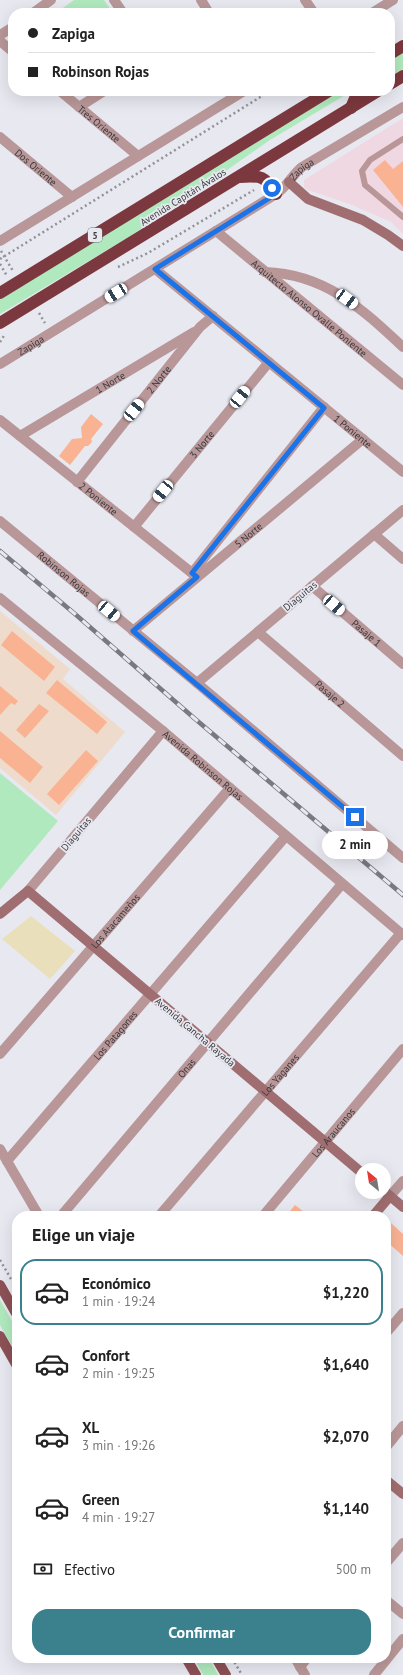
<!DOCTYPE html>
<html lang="es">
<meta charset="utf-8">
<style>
:root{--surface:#fff;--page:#f6f6f6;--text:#222;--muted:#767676;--line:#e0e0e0;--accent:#3b818d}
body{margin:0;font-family:"PT Sans",sans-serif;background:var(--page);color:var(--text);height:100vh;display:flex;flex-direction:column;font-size:15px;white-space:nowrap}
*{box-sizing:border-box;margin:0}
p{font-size:13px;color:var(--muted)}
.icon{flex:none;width:22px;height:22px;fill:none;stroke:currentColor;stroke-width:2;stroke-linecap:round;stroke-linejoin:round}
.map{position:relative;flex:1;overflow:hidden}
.side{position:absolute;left:12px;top:1211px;width:379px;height:452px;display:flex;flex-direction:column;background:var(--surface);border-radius:16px;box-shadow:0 4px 16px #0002}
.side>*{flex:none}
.guide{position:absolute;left:8px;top:8px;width:387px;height:88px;border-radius:16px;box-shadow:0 4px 16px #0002;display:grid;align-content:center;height:88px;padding:0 20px;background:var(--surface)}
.needle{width:26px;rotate:330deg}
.controls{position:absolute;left:355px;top:1163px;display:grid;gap:8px}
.controls a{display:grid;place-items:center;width:36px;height:36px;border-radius:50%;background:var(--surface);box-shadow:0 4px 16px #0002;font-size:20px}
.end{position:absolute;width:18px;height:18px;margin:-9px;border:5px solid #1a73e8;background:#fff;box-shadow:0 0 0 2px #fff}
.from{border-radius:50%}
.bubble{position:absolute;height:28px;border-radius:14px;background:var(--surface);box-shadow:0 4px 16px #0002;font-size:13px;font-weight:700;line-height:28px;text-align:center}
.car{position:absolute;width:12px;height:24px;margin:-12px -6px;border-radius:5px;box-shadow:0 0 3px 1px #0007;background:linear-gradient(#fff 24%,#345 0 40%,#fff 0 76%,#345 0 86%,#fff 0)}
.guide b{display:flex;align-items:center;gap:14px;height:38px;font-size:15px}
.guide b+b{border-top:1px solid var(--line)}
.guide i{width:10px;height:10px;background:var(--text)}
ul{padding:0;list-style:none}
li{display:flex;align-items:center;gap:12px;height:66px;margin:0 8px 6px;padding:0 12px;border:2px solid transparent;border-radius:16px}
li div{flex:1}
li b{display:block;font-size:15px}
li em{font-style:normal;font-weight:700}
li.on{border-color:var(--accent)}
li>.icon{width:36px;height:36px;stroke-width:1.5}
h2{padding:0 20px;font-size:18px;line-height:48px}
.pay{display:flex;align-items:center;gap:10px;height:44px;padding:0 20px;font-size:15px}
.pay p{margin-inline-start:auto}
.cta{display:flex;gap:8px;margin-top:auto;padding:8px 20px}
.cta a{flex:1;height:46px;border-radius:16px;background:var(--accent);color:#fff;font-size:16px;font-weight:700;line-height:46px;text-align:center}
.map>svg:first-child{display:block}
.education{fill:#efdbcc}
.medical{fill:#f0d8e2}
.green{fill:#b0e9bd}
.sand{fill:#e9e0bb}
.building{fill:#f9b393}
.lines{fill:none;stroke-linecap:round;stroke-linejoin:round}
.path{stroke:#929299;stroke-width:2.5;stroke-dasharray:2 3;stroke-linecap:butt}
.lane{stroke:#b99798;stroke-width:6}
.street{stroke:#b99798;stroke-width:10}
.secondary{stroke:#a06e71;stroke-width:10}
.primary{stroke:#8c5155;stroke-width:10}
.highway{stroke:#7b383e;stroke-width:12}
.rail-casing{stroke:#79797f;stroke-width:4.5}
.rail{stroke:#e8e8f1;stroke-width:3;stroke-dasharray:9;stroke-linecap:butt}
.route{stroke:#1a73e8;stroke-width:5}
.labels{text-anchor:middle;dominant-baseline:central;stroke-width:3.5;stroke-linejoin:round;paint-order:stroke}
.shield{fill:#e8e8f1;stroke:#6e6e73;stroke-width:1}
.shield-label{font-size:9px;font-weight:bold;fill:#39393d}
.street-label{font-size:10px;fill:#39393d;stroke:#e8e8f1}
</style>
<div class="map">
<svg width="403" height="1675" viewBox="0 0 403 1675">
<rect width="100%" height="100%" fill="#e8e8f1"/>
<polygon class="education" points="0,611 70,669 63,679 125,732 56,815 0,768"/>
<polygon class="medical" points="403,118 403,234 391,222 352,205 308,190 304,187 304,180"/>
<g class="green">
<polygon points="74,0 104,0 113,13 56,13"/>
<polygon points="403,53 403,69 390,77 390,61"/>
<polygon points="340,91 352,91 270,140 190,196 127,238 0,314 0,299"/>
<polygon points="0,773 58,821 0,890"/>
<polygon points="0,1300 17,1330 17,1355 0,1325"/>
<polygon points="194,1658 209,1658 218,1675 203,1675"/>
</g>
<polygon class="sand" points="31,916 75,951 50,979 2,939"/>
<g class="building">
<polygon points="385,160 393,169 403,161 403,207 373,170"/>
<polygon points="91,414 103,424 91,439 92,442 88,446 85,446 70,465 59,456 72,439 82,438 81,427"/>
<polygon points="12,631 55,667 44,681 1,645"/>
<polygon points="57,680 107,722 97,734 46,693"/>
<polygon points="0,686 18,701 15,705 11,703 0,715"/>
<polygon points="39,704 49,711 25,738 16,730"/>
<polygon points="0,731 43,767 30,783 0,758"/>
<polygon points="86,750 98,761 59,805 47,794"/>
<polygon points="295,1205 309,1216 286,1216"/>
<polygon points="391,1223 403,1234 403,1256 386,1241 386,1228"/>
</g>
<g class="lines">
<g class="path">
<polyline points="1,251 13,271"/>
<polyline points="0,259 270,91"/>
<polyline points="0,264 7,276"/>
<polyline points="118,267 148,253 254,190"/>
<polyline points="39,313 45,323"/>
<polyline points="0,342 5,334"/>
<polyline points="0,1260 11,1279"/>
<polyline points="232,1658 242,1675"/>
</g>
<polyline class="lane" points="403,139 370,160 362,171 365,185 403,217"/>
<g class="street">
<polyline points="114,0 123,13"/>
<polyline points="201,0 209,13"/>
<polyline points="305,0 314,13"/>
<polyline points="33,13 51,0"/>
<polyline points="372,13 393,0"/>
<polyline points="0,35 13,27"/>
<polyline points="0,41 13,52"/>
<path id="s1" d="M 60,91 L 138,156"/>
<polyline points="79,107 104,91"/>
<path id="s2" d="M 0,137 L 72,197"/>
<path id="s3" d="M 216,231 L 403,385"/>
<polyline points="0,241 244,91"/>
<path id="s4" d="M 155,269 L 403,472"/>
<path d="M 265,272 C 325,274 361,308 403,347"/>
<path id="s5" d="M 0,364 L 276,194 C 287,187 292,175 302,167 L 403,107"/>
<path id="s6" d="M 0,420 L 197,577"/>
<path id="s7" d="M 20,436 L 194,332"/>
<path id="s8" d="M 77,482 L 200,327 L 213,316"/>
<path id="s9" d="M 0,521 L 197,683 L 403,858"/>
<path id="s10" d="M 134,527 L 269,362"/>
<polyline points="374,534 403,559"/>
<polyline points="192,573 324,407"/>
<path id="s11" d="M 312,586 L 403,664"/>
<path id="s12" d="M 0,598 L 163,731 L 403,935"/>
<path id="s13" d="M 133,631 L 363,439"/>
<path id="s14" d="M 258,632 L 403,756"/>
<polyline points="197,683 403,510"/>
<polyline points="28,891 163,731"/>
<path id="s15" d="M 0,1054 L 230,788"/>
<polyline points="0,1149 39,1216"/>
<path id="s16" d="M 7,1161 L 286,836"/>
<polyline points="390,1196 403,1181"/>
<path id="s17" d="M 61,1216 L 342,884"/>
<path id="s18" d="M 159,1216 L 401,933"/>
<path id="s19" d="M 263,1216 L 403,1049"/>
<polyline points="386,1333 403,1313"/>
<polyline points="386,1447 403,1426"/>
<polyline points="386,1563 403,1543"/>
<polyline points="386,1600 403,1614"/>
<polyline points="295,1658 305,1675"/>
<polyline points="300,1667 307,1658"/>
<polyline points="374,1675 403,1639"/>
</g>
<g class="secondary">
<polyline points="289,182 308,199 363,220 388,235 403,246"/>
<polyline points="0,914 28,891 362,1173"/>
<polyline points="384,1191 403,1207"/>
<polyline points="373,1216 390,1196"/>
<polyline points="386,1480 403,1494"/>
</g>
<g class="primary">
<polyline points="0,1285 17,1315"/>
<polyline points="0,1336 17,1366"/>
<polyline points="186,1658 196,1675"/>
<polyline points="216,1658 226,1675"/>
</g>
<g class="highway">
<polyline points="390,54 403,46"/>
<polyline points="390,84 403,76"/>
<polyline points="351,108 358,91"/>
<path d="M 239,177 C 261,175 265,176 276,194"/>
<polyline points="0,293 329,91"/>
<polyline points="0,323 378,91"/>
</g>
<g class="rail-casing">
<polyline id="rail" points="0,551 75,614 194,718 403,895"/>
</g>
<use href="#rail" class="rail"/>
</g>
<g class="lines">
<polyline class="route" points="272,188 276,194 155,269 324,408 192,573 197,577 133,631 355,817"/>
</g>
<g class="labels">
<rect class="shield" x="88" y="228" width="14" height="14" rx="3"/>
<g class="shield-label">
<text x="95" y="235">5</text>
</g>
<g class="street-label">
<text stroke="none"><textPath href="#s1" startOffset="51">Tres Oriente</textPath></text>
<text stroke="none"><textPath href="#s2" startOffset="47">Dos Oriente</textPath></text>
<text stroke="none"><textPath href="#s5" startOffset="360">Zapiga</textPath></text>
<text transform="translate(183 197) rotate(-32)">Avenida Capitán Ávalos</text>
<text stroke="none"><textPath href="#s3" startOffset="121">Arquitecto Alonso Ovalle Poniente</textPath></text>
<text stroke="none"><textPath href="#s5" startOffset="36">Zapiga</textPath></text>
<text stroke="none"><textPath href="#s8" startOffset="131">2 Norte</textPath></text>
<text stroke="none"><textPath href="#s7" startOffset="105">1 Norte</textPath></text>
<text stroke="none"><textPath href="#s4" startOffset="256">1 Poniente</textPath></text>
<text stroke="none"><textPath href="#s10" startOffset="107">3 Norte</textPath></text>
<text stroke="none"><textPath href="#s6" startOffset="126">2 Poniente</textPath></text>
<text stroke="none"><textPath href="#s13" startOffset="150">5 Norte</textPath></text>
<text stroke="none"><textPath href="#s9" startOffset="83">Robinson Rojas</textPath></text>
<text transform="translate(300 596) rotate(-40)">Diaguitas</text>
<text stroke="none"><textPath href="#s11" startOffset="72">Pasaje 1</textPath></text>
<text stroke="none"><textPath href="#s14" startOffset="95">Pasaje 2</textPath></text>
<text stroke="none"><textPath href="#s12" startOffset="263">Avenida Robinson Rojas</textPath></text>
<text transform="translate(76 834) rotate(-50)">Diaguitas</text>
<text stroke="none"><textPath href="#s15" startOffset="176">Los Atacameños</textPath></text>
<text transform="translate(195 1032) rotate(40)">Avenida Cancha Rayada</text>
<text stroke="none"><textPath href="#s16" startOffset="166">Los Patagones</textPath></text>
<text stroke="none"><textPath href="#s17" startOffset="194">Onas</textPath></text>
<text stroke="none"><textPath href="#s18" startOffset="186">Los Yaganes</textPath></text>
<text stroke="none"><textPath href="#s19" startOffset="109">Los Araucanos</textPath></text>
</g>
</g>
</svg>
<div class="controls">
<a><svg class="needle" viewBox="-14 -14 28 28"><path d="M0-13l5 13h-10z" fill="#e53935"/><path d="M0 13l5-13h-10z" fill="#767676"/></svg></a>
</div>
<i class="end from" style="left:272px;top:188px"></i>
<i class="end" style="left:355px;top:817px"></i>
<div class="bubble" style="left:322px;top:831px;width:66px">2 min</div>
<i class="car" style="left:116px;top:293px;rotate:238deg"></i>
<i class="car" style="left:347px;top:299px;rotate:126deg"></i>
<i class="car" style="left:240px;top:397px;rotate:39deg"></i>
<i class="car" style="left:134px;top:410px;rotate:39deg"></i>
<i class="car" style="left:163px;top:491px;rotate:219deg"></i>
<i class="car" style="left:334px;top:605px;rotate:131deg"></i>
<i class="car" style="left:109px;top:611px;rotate:130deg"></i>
<div class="guide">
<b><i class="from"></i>Zapiga</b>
<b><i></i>Robinson Rojas</b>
</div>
<section class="side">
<h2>Elige un viaje</h2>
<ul>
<li class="on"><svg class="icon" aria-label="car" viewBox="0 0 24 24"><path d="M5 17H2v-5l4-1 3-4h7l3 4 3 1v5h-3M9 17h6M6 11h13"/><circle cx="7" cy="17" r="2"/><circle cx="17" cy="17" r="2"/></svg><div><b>Económico</b><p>1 min · 19:24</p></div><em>$1,220</em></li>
<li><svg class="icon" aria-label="car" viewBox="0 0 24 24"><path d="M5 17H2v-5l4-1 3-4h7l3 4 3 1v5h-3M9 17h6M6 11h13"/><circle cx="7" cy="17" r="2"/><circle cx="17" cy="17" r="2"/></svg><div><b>Confort</b><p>2 min · 19:25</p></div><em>$1,640</em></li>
<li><svg class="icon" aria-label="car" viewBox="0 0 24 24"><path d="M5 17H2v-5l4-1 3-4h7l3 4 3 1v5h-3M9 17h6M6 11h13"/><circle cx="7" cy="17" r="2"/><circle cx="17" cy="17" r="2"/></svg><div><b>XL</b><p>3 min · 19:26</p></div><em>$2,070</em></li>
<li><svg class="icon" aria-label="car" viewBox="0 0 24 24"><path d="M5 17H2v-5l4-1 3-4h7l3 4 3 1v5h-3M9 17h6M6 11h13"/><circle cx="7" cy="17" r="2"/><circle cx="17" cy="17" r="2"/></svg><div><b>Green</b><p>4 min · 19:27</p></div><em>$1,140</em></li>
</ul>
<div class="pay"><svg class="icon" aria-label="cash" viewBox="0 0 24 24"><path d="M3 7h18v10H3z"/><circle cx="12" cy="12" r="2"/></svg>Efectivo<p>500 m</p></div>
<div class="cta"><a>Confirmar</a></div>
</section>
</div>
